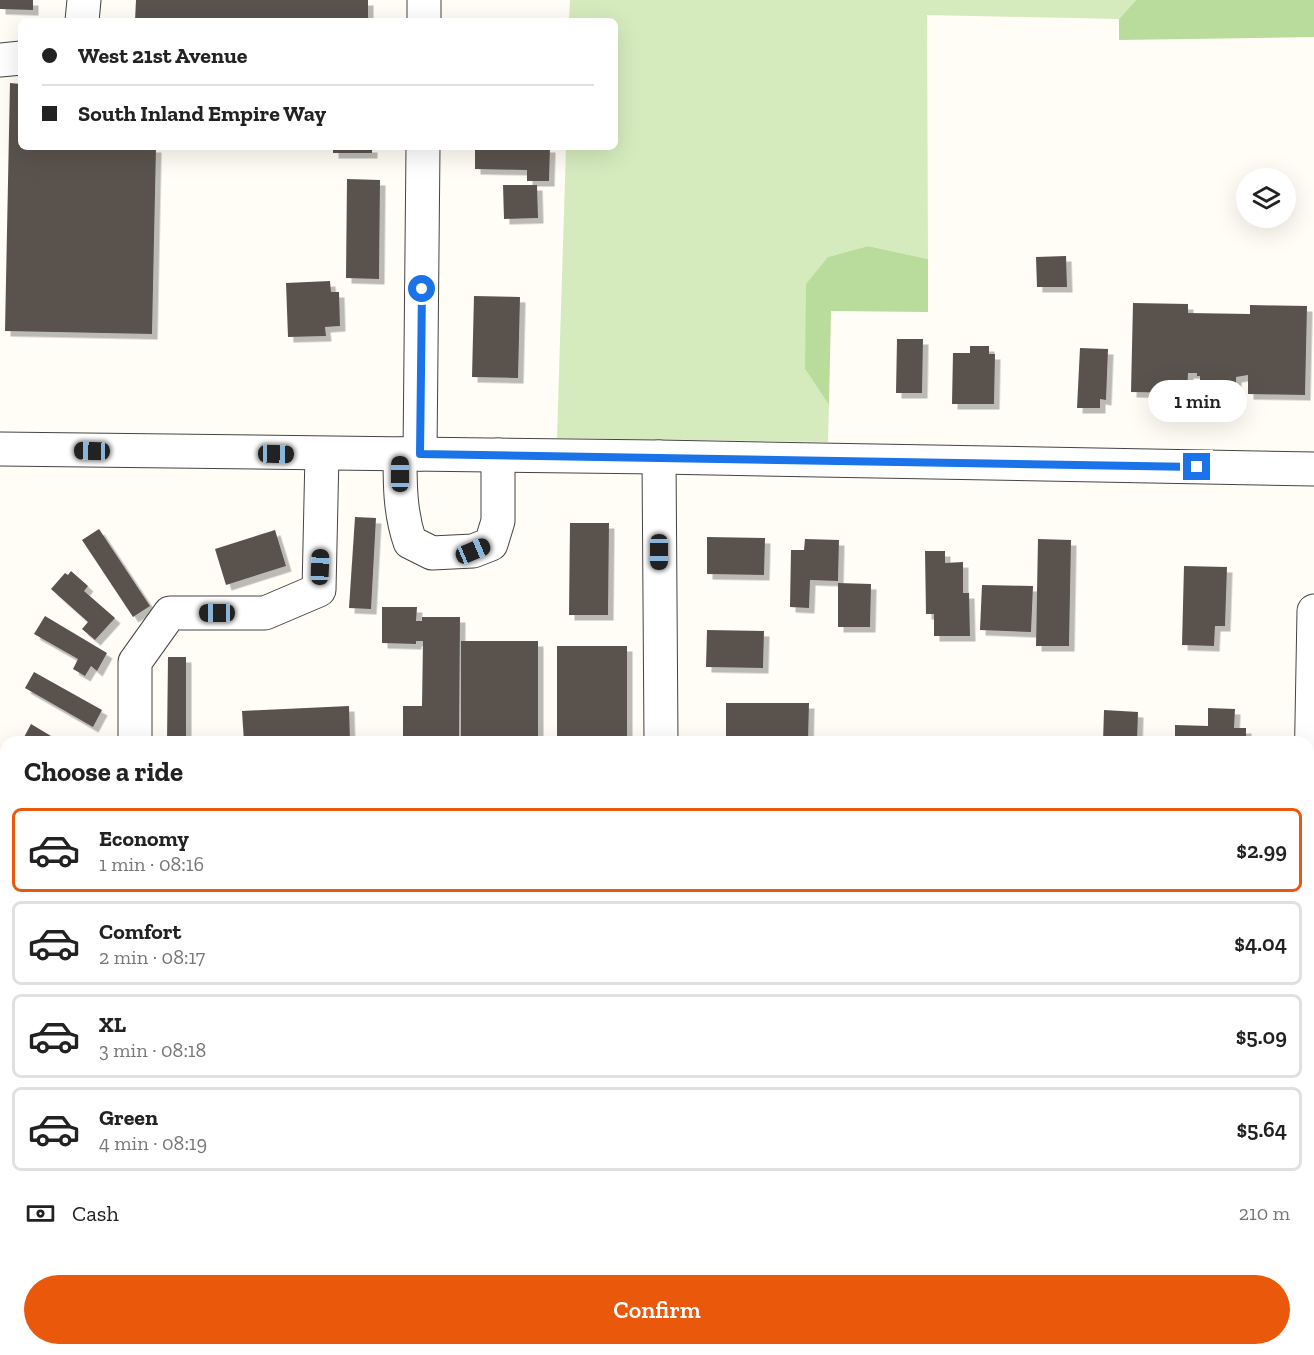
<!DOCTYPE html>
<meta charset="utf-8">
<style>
:root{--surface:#fff;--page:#f2f2f2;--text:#222;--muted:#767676;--line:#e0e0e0;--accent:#ea580c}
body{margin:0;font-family:"Zilla Slab",serif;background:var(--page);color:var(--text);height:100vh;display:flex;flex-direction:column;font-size:22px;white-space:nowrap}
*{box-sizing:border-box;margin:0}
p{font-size:20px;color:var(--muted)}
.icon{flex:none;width:33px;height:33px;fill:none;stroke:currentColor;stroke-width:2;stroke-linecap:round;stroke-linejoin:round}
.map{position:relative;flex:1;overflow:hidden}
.drawer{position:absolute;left:0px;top:736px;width:1314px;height:620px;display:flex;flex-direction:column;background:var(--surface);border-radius:18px 18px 0 0;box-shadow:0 6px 24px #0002}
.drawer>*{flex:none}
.guide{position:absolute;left:18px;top:18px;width:600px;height:132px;border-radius:9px;box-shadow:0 6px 24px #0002;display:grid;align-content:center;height:132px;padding:0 24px;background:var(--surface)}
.controls{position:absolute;left:1236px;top:168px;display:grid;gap:12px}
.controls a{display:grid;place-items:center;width:60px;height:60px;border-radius:50%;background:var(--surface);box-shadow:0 6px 24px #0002;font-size:30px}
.end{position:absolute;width:27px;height:27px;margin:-14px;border:8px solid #1a73e8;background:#fff;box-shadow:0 0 0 3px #fff}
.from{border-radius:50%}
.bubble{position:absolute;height:42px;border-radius:21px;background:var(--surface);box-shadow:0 6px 24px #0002;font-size:20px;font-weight:600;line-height:42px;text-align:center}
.car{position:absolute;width:18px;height:36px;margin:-18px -9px;border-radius:8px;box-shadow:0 0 4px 2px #0007;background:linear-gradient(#222 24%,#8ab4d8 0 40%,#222 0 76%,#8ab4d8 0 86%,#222 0)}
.guide b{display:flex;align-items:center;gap:21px;height:57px;font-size:22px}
.guide b+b{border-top:2px solid var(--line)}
.guide i{width:15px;height:15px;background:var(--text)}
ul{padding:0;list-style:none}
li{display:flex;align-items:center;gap:18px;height:84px;margin:0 12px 9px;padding:0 12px;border:3px solid var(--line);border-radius:9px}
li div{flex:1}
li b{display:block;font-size:22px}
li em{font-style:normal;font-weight:600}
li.current{border-color:var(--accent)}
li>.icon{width:54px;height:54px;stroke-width:1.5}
h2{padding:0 24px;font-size:27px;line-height:72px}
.pay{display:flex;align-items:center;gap:15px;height:66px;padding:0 24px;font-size:22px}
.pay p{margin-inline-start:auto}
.action{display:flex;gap:12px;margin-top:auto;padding:12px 24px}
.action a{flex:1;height:69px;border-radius:36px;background:var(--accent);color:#fff;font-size:24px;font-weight:600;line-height:69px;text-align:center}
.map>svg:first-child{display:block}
.green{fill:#d5ebbd}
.forest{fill:#b9dc9c}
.building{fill:#5a524d;filter:url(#shadow)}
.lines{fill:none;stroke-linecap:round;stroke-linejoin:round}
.minor-casing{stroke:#444;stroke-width:35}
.minor{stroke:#fff;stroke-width:33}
.route{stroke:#1a73e8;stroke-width:8}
</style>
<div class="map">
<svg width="1314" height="1355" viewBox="0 0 1314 1355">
<defs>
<filter id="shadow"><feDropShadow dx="5.5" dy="5.5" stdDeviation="0" flood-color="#0004"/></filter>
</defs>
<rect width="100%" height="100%" fill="#fffdf5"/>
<polygon class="green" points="570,0 1136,0 1119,19 927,15 928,259 868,246 828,257 805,369 829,405 828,442 557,438 566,147 615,147 615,21 569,21"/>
<g class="forest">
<polygon points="1136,0 1314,0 1314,37 1119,40 1119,19"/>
<polygon points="868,246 928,259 928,312 831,311 829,405 805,369 806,284 828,257"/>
<polygon points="0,1330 6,1331 6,1350 96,1350 120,1355 0,1355"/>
<polygon points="885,1350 1212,1350 1224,1355 841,1355"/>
</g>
<g class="building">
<polygon points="0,0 33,0 33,10 0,9"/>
<polygon points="136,0 368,0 368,21 135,21"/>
<polygon points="10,83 21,84 21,147 156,147 152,334 5,331"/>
<rect x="333" y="147" width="39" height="6"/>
<polygon points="475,147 550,147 549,181 527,181 527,170 475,169"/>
<polygon points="347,179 380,180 379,279 346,278"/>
<polygon points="503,185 537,185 538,218 504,219"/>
<polygon points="1066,256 1067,287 1037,287 1036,257"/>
<polygon points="330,281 331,292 339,292 340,326 325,327 326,336 288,337 286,283"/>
<polygon points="474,296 520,297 518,378 472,377"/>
<polygon points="1133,303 1188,304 1188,313 1250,314 1250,305 1307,306 1305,395 1248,394 1248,375 1236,377 1236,383 1200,383 1200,376 1197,376 1197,373 1188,373 1187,393 1131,392"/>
<polygon points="897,339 923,339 922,393 896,393"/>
<polygon points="970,346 989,346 989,354 995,354 994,404 952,404 953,353 970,353"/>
<polygon points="1080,348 1108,349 1106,400 1100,399 1100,408 1077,408"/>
<polygon points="355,517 376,518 371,609 349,608"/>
<polygon points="570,523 609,523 608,615 569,615"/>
<polygon points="99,529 150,606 133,617 82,540"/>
<polygon points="275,530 286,566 226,585 215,549"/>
<polygon points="707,537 765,538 764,575 707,574"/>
<polygon points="805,539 839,540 838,581 810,580 809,608 790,607 791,550 804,550"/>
<polygon points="1038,539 1071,540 1069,646 1036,646"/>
<polygon points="925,551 945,551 945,563 963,562 963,593 969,593 970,636 934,636 934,614 926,614"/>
<polygon points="1184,566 1227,567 1225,626 1215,626 1214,646 1182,645"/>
<polygon points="71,571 88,586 84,591 115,618 95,640 82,629 88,622 51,589 65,573 68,575"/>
<polygon points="838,583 871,584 870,627 838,627"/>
<polygon points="982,585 1033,586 1031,632 980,630"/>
<polygon points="382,607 417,607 416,621 422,621 422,617 460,617 459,742 403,742 403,706 422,706 423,641 416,641 416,644 382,643"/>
<polygon points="45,616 107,653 97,671 91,666 85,676 73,669 78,659 34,634"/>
<polygon points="707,630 764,631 763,668 706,667"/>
<rect x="461" y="641" width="77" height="101"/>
<rect x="557" y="646" width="70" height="96"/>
<polygon points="168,657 186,657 186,742 167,742"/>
<polygon points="34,672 102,710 93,727 25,688"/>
<polygon points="726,703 809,703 808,742 726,742"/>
<polygon points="349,706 350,742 244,742 242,711"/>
<polygon points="1208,708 1235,709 1234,728 1246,728 1246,742 1175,742 1175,725 1208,726"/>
<polygon points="1104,710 1138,712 1137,742 1103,742"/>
<polygon points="31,724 61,742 24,742 22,741"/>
</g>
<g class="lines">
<g class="minor-casing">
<g id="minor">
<polyline points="82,21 84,0"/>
<polyline points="424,21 424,0"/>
<polyline points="0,60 21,58"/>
<polyline points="0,449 659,457 1314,469"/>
<path d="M 400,454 C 400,485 400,513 410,542 L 432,553 L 473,551 L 491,544 L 498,521 L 498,455"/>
<polyline points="420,454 423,147"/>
<polyline points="659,457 661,742"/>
<polyline points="135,742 135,662 170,613 265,613 319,590 322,454"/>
<polyline points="0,933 6,934"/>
<polyline points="1308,940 1314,611"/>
<polyline points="0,1308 6,1309"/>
<polyline points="1308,1312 1314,1331"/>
<polyline points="222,1350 295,1355"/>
<polyline points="640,1355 675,1350"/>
</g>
</g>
<use href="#minor" class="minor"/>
</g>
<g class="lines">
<polyline class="route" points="422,289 420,454 1197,467"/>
</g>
</svg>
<div class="controls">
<a><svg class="icon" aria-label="layers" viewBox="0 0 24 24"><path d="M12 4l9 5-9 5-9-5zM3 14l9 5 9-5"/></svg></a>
</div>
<i class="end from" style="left:422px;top:289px"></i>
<i class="end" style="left:1197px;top:467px"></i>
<div class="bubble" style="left:1148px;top:380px;width:99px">1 min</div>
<i class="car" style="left:92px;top:451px;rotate:271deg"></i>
<i class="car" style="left:276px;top:454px;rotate:91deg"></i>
<i class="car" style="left:400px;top:474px;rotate:0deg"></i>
<i class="car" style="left:473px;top:551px;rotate:67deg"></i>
<i class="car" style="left:659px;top:552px;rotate:180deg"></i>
<i class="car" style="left:320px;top:567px;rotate:2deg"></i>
<i class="car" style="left:217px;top:613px;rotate:270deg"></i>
<div class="guide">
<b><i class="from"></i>West 21st Avenue</b>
<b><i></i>South Inland Empire Way</b>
</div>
<section class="drawer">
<h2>Choose a ride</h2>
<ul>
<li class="current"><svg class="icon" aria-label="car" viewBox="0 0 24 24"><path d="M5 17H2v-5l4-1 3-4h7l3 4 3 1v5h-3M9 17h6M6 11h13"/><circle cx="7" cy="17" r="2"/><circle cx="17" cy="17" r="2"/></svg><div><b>Economy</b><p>1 min · 08:16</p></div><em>$2.99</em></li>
<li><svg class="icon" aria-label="car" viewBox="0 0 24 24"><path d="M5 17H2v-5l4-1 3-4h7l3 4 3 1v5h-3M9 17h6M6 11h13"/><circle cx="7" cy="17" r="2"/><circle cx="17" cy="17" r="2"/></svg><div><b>Comfort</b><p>2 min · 08:17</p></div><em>$4.04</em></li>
<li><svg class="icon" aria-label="car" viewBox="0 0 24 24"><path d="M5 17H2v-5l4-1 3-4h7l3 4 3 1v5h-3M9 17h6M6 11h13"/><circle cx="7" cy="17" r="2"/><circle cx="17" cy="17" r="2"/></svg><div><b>XL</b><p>3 min · 08:18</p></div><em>$5.09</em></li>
<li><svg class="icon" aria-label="car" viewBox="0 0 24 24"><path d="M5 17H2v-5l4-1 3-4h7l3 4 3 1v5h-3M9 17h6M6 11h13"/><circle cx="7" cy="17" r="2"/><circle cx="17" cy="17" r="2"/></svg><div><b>Green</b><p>4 min · 08:19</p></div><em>$5.64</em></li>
</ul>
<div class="pay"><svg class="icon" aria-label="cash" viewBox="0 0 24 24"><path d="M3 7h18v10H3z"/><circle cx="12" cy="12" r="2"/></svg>Cash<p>210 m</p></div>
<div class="action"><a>Confirm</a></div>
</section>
</div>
